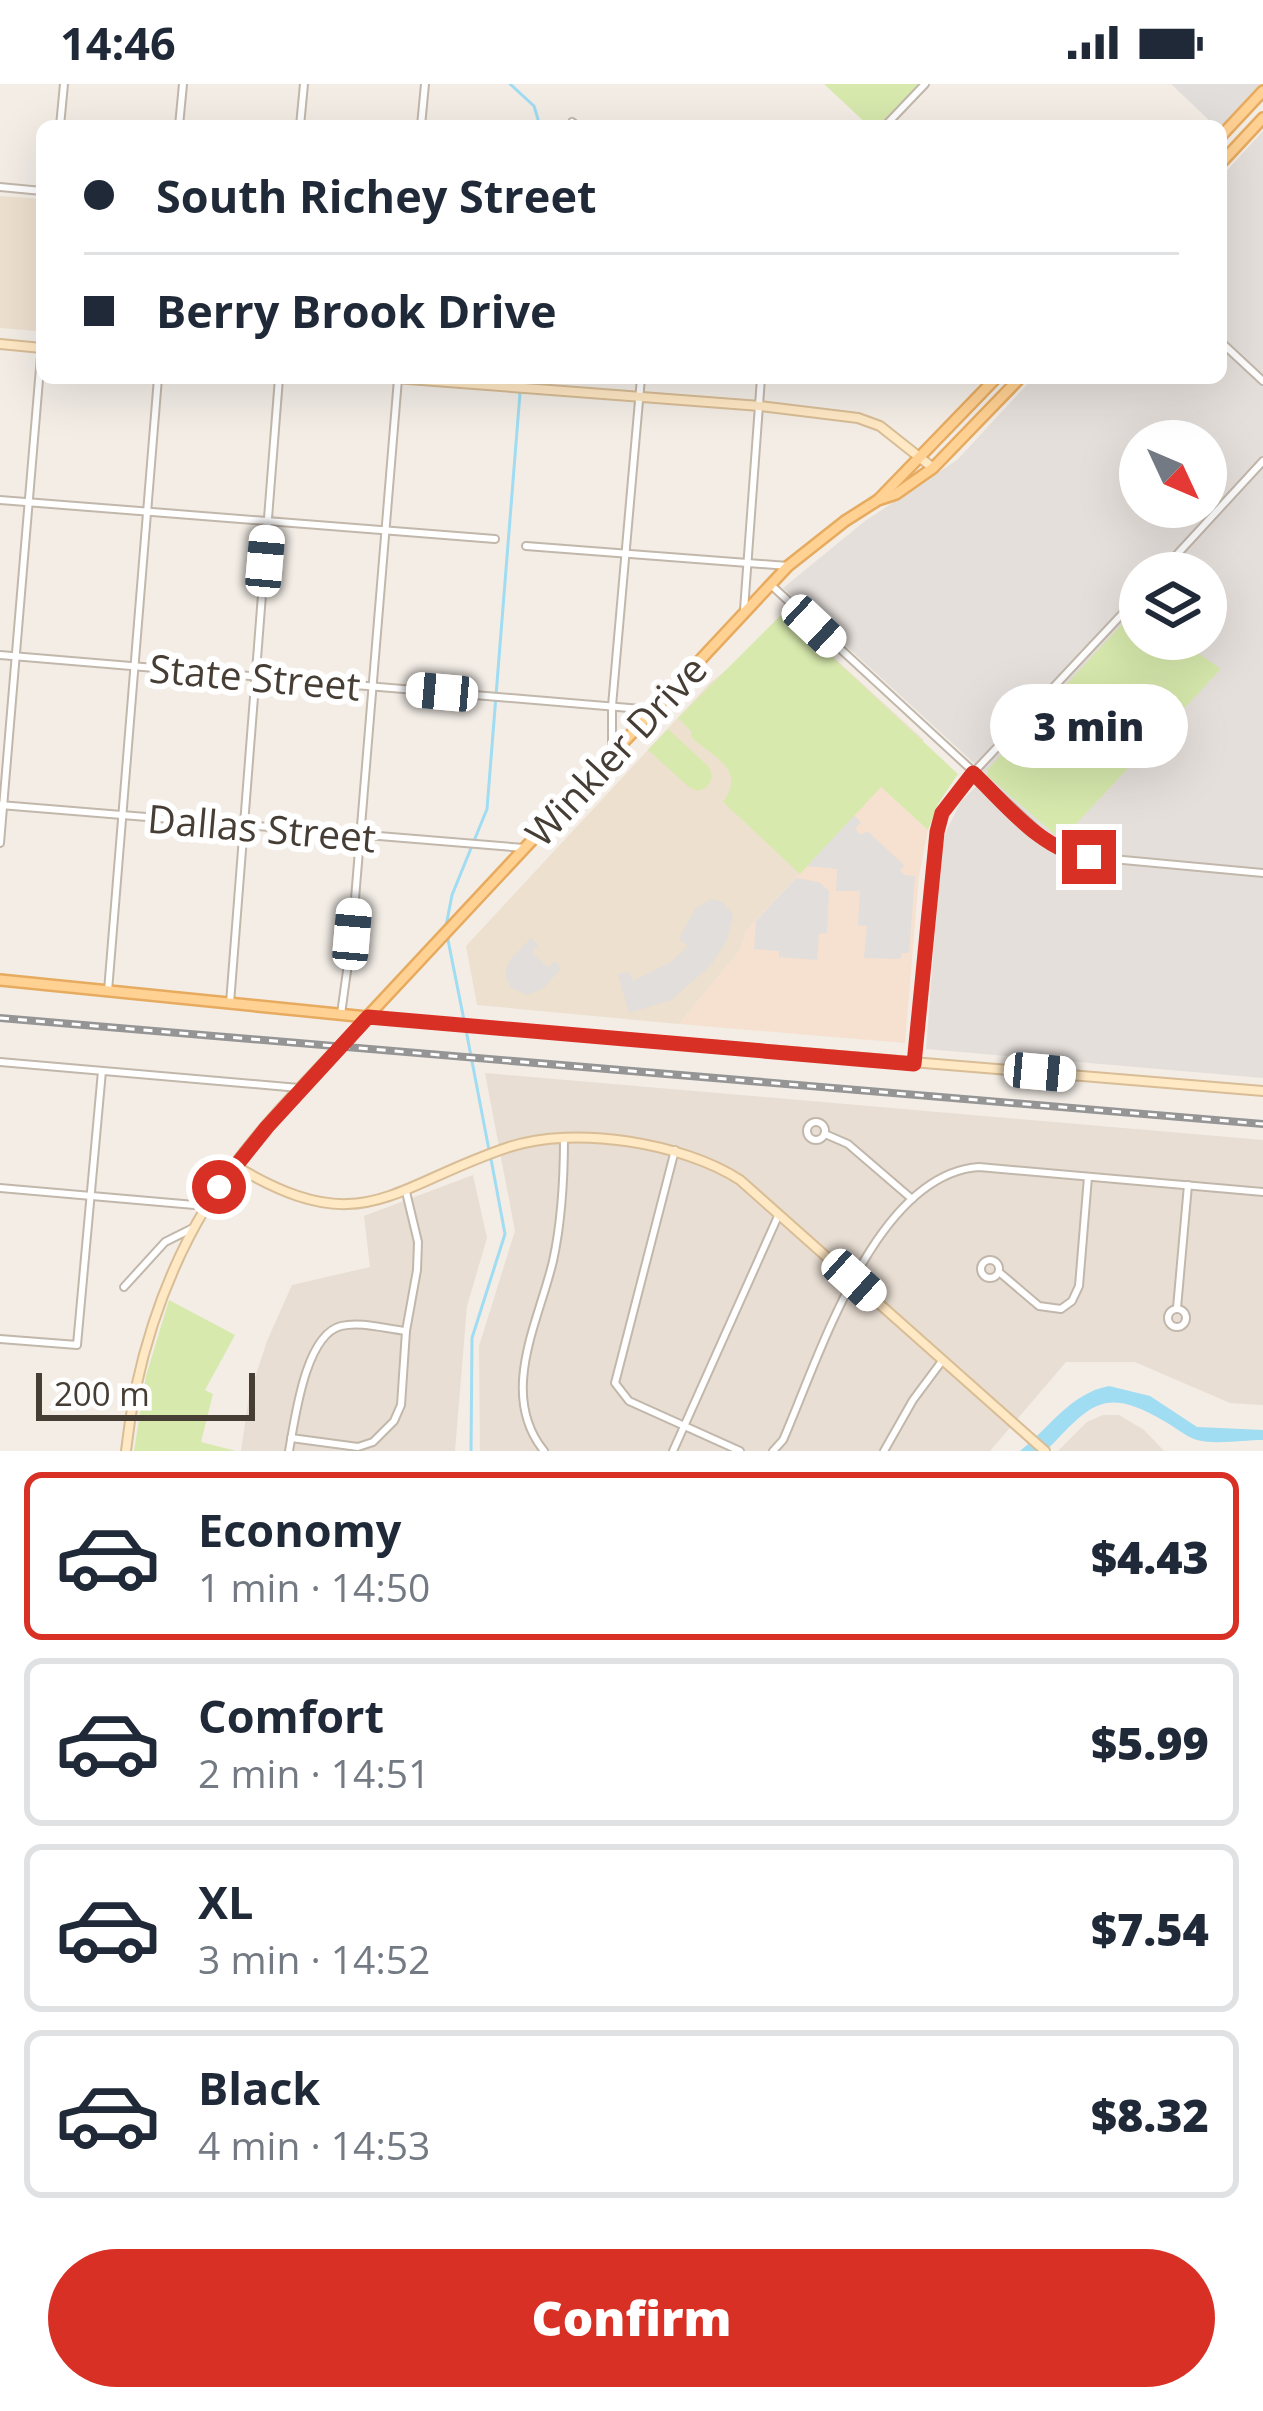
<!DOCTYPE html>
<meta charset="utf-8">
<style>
:root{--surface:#fff;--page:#f2f2f3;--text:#1f2937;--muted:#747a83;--line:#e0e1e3;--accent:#d93025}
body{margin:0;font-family:"Open Sans",sans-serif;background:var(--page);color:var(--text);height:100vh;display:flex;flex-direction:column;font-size:45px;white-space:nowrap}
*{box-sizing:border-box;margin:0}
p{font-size:39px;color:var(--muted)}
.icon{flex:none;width:66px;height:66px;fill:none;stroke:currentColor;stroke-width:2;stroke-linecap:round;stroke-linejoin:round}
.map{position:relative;height:1367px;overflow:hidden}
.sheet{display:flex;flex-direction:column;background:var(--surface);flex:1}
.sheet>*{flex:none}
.guide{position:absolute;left:36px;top:36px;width:1191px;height:264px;border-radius:18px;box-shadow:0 12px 48px #0002;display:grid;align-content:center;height:264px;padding:0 48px;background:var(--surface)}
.needle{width:78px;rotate:134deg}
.fabs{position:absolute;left:1119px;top:336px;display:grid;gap:24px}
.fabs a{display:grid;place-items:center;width:108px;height:108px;border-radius:50%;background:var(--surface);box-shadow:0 12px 48px #0002;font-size:60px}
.scale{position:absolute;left:36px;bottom:30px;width:219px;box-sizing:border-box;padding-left:12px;border:6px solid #463d35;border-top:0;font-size:33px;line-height:42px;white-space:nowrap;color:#463d35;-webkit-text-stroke:9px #fff;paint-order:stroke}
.end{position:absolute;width:54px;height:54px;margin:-27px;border:15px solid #d93025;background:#fff;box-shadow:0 0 0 6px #fff}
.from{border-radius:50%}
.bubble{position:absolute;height:84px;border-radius:42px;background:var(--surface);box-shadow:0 12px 48px #0002;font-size:39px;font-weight:800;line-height:84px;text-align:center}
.car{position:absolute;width:36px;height:72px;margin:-36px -18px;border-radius:15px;box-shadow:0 0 9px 3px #0007;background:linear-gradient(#fff 24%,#345 0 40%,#fff 0 76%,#345 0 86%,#fff 0)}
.guide b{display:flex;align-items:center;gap:42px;height:114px;font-size:45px}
.guide b+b{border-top:3px solid var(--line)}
.guide i{width:30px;height:30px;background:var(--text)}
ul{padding:21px 0 0;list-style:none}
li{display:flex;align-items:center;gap:36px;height:168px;margin:0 24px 18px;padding:0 24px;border:6px solid var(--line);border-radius:18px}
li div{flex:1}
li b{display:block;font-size:45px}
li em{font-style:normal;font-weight:800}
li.active{border-color:var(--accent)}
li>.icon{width:108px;height:108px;stroke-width:1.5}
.action{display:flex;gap:24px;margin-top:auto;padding:24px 48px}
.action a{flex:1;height:138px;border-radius:72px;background:var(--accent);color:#fff;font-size:48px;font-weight:800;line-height:138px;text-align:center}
.status{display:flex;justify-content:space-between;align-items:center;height:84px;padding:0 60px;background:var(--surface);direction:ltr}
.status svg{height:33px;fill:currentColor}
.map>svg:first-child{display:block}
.residential{fill:#e8ded3}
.commercial{fill:#f6e1d0}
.industrial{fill:#e5dfdb;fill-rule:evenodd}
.education{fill:#ede0cf}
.green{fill:#d7e9ad}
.parking{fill:#e1dedb}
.water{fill:#a0dcf2}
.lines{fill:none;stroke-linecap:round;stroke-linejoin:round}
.stream{stroke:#a0dcf2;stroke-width:3}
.street-casing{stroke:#c2b7ab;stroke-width:10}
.secondary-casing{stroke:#d8bd96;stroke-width:12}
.primary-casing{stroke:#e7ab60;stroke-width:14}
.street{stroke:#fff;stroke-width:6}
.secondary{stroke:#ffe8c4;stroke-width:8}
.primary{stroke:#ffd193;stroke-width:9}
.rail-casing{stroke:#959595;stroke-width:8}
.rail{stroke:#fff;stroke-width:3;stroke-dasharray:9;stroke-linecap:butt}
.route{stroke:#d93025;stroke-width:15}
.labels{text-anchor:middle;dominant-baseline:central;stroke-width:12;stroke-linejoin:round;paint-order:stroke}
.street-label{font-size:39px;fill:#463d35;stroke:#fff}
</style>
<div class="status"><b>14:46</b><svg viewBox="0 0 49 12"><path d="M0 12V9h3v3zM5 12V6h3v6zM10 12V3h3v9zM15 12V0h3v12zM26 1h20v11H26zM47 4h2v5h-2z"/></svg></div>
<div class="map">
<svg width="1263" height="1367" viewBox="0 0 1263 1367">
<rect width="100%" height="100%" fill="#f3ede6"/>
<g class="residential">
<polygon points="485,989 1263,1056 1263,1321 1230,1319 1135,1278 1066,1278 990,1367 480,1367 479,1262 515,1147"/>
<polygon points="473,1091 487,1154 467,1222 455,1367 241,1367 249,1312 267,1257 292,1201 370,1183 364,1132"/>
<polygon points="1103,1331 1119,1331 1144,1346 1164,1367 1058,1367 1087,1338"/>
</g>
<polygon class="commercial" points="881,702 928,746 919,792 905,959 679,940 740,866 746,847"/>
<path class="industrial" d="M 1263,47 L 1263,994 L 926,965 L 942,756 L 960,719 L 987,691 L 783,504 L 865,437 L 957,376 L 1033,294 L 1221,294 L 1221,93 ZM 1140,357 L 1206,357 L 1206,423 L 1140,423 ZM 1140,489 L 1206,489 L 1206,555 L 1140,555 Z"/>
<g class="education">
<polygon points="0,112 42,115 37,247 0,244"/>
<polygon points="784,528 924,656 746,847 740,866 679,940 477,921 466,862 710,599 740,575"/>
</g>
<g class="green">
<polygon points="824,0 919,0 880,42 869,42"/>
<polygon points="1135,526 1140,529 1140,555 1178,555 1221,585 1061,756 988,692 988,685"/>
<path d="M 784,528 L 958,690 L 938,720 L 928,746 L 881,703 L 800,790 L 723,718 C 747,685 713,673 692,654 L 691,647 L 678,634 Z"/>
<polygon points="668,645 709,683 712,693 707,703 698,707 689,703 648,666"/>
<polygon points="169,1216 235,1251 205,1306 213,1310 201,1358 236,1367 134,1367 146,1292"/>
</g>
<g class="parking">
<polygon points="1171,0 1260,0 1221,42 1204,42 1208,35"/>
<polygon points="854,732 861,738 855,745 861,751 867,747 904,781 900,786 904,791 915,792 909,869 902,869 900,875 864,874 867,842 858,841 860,807 836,807 837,785 807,782"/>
<polygon points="796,794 819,798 829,807 827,849 819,850 817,876 779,873 779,867 754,865 756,837"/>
<polygon points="711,815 723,818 733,832 726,858 710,882 671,916 629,929 618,890 629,888 633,897 671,878 688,862 679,855 695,825"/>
<polygon points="531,854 538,861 532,869 548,883 555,877 562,884 542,905 527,911 510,903 505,891 509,877"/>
</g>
<path class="water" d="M 1109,1302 L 1150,1312 L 1197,1343 L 1263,1346 L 1263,1356 C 1243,1356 1216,1361 1197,1356 C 1186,1353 1174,1342 1164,1337 C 1103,1301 1090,1321 1046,1367 L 1020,1367 C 1049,1344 1071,1309 1109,1302 Z"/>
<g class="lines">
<g class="stream">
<polyline points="510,0 534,22 540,42"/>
<polyline points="446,842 452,811 487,725 520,309"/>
<polyline points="447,851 464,936"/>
<polyline points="466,946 489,1066"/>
<polyline points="471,1367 472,1254 505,1150 491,1075"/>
</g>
<g class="street-casing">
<g id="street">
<polyline points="572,38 577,42"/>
<polyline points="60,42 64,0"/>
<polyline points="179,42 183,0"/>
<polyline points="300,42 304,0"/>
<polyline points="421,42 425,0"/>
<polyline points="885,42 925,0"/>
<polyline points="0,103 42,107"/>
<polyline points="1221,258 1263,297"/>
<polyline points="0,416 495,455"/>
<polyline points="526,462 788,482"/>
<polyline points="1160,489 1263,377"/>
<polyline points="771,501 1052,760 1080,772 1263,789"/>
<polyline points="744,526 761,294"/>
<polyline points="0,571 653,626"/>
<polyline points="612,667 612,622 641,294"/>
<polyline points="0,721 524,764"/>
<polyline points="0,759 42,260"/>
<polyline points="108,907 158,294"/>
<polyline points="230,919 279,294"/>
<polyline points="341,930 352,851 398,295"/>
<polyline points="0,978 299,1004"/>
<polyline points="914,980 930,799 942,729 973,689 1140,511"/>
<circle cx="816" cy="1047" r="9"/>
<polyline points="825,1050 848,1060 912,1115"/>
<polyline points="675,1066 615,1299 629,1317 740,1367"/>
<polyline points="0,1104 206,1122"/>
<circle cx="990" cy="1185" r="9"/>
<polyline points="999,1188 1039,1222 1061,1225 1072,1217 1079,1202 1088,1093"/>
<polyline points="124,1203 165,1158 193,1144"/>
<polyline points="1177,1224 1188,1101"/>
<circle cx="1177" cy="1234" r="9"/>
<polyline points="0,1255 77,1261 102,987"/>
<polyline points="291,1354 358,1363 373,1358 394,1337 401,1321 406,1247 417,1186 418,1158 406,1108"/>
<path d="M 289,1367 C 295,1335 305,1251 341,1242 C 361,1237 386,1245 406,1247"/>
<path d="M 544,1367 C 498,1310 539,1237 553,1177 C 562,1136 564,1095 564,1054"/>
<polyline points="673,1367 779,1130"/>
<path d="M 773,1367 L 783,1356 C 819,1274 875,1090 979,1083 L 1263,1108"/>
<polyline points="884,1367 913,1316 942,1277"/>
</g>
</g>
<g class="secondary-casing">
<g id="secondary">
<polyline points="0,260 42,264"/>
<polyline points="395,294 760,322 858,334 880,342 933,384"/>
<path d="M 234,1081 C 363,1159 389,1103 509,1063 C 575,1041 683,1059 740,1096 L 1045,1367"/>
<path d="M 126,1367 C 135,1282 162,1196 206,1123 C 247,1053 312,992 367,933 L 1263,1007"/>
</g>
</g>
<g class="primary-casing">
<g id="primary">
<polyline points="1221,52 1263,7"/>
<polyline points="1221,79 1263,34"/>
<polyline points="879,415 996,294"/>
<polyline points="0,896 367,933 788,482 845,437 878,416 896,410 933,384 1020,294"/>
</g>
</g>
<use href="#street" class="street"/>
<use href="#secondary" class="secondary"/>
<use href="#primary" class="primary"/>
<g class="rail-casing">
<polyline id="rail" points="0,934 1263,1040"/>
</g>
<use href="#rail" class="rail"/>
</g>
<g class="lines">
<path class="route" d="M 219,1103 L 267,1043 L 368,933 L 914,980 L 937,748 L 942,729 L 973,689 C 1005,719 1042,768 1089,773"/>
</g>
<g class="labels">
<g class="street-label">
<text transform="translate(255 592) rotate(5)">State Street</text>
<text transform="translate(615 666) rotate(-47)">Winkler Drive</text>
<text transform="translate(262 743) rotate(5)">Dallas Street</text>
</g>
</g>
</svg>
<div class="fabs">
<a><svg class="needle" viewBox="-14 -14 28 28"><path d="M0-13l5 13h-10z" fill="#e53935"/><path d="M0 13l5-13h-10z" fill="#747a83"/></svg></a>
<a><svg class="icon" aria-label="layers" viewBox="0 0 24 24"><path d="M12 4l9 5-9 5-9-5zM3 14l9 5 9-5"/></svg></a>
</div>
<div class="scale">200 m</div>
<i class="end from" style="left:219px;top:1103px"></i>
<i class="end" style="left:1089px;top:773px"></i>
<div class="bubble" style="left:990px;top:600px;width:198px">3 min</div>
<i class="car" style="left:265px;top:477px;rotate:5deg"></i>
<i class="car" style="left:814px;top:542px;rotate:133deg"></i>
<i class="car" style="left:442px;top:608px;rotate:275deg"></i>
<i class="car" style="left:352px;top:850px;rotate:5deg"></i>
<i class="car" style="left:1040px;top:988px;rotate:95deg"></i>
<i class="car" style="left:854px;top:1196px;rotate:132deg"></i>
<div class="guide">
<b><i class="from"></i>South Richey Street</b>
<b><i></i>Berry Brook Drive</b>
</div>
</div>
<section class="sheet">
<ul>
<li class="active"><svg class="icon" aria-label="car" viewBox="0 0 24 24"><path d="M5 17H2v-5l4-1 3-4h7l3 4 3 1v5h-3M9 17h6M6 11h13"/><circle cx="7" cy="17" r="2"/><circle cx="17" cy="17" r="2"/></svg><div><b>Economy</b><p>1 min · 14:50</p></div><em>$4.43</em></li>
<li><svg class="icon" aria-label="car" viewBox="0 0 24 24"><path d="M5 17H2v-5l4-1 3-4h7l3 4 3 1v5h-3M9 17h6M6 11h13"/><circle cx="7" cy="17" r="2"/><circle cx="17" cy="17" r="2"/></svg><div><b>Comfort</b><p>2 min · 14:51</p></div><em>$5.99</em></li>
<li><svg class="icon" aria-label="car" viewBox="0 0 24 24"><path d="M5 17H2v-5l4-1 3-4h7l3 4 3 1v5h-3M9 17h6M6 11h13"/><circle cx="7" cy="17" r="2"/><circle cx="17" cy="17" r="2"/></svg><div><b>XL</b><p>3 min · 14:52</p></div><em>$7.54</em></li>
<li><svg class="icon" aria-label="car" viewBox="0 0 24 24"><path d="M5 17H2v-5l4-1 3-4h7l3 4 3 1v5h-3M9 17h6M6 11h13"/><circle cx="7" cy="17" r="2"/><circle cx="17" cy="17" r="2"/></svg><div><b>Black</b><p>4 min · 14:53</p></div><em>$8.32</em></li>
</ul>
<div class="action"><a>Confirm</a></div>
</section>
